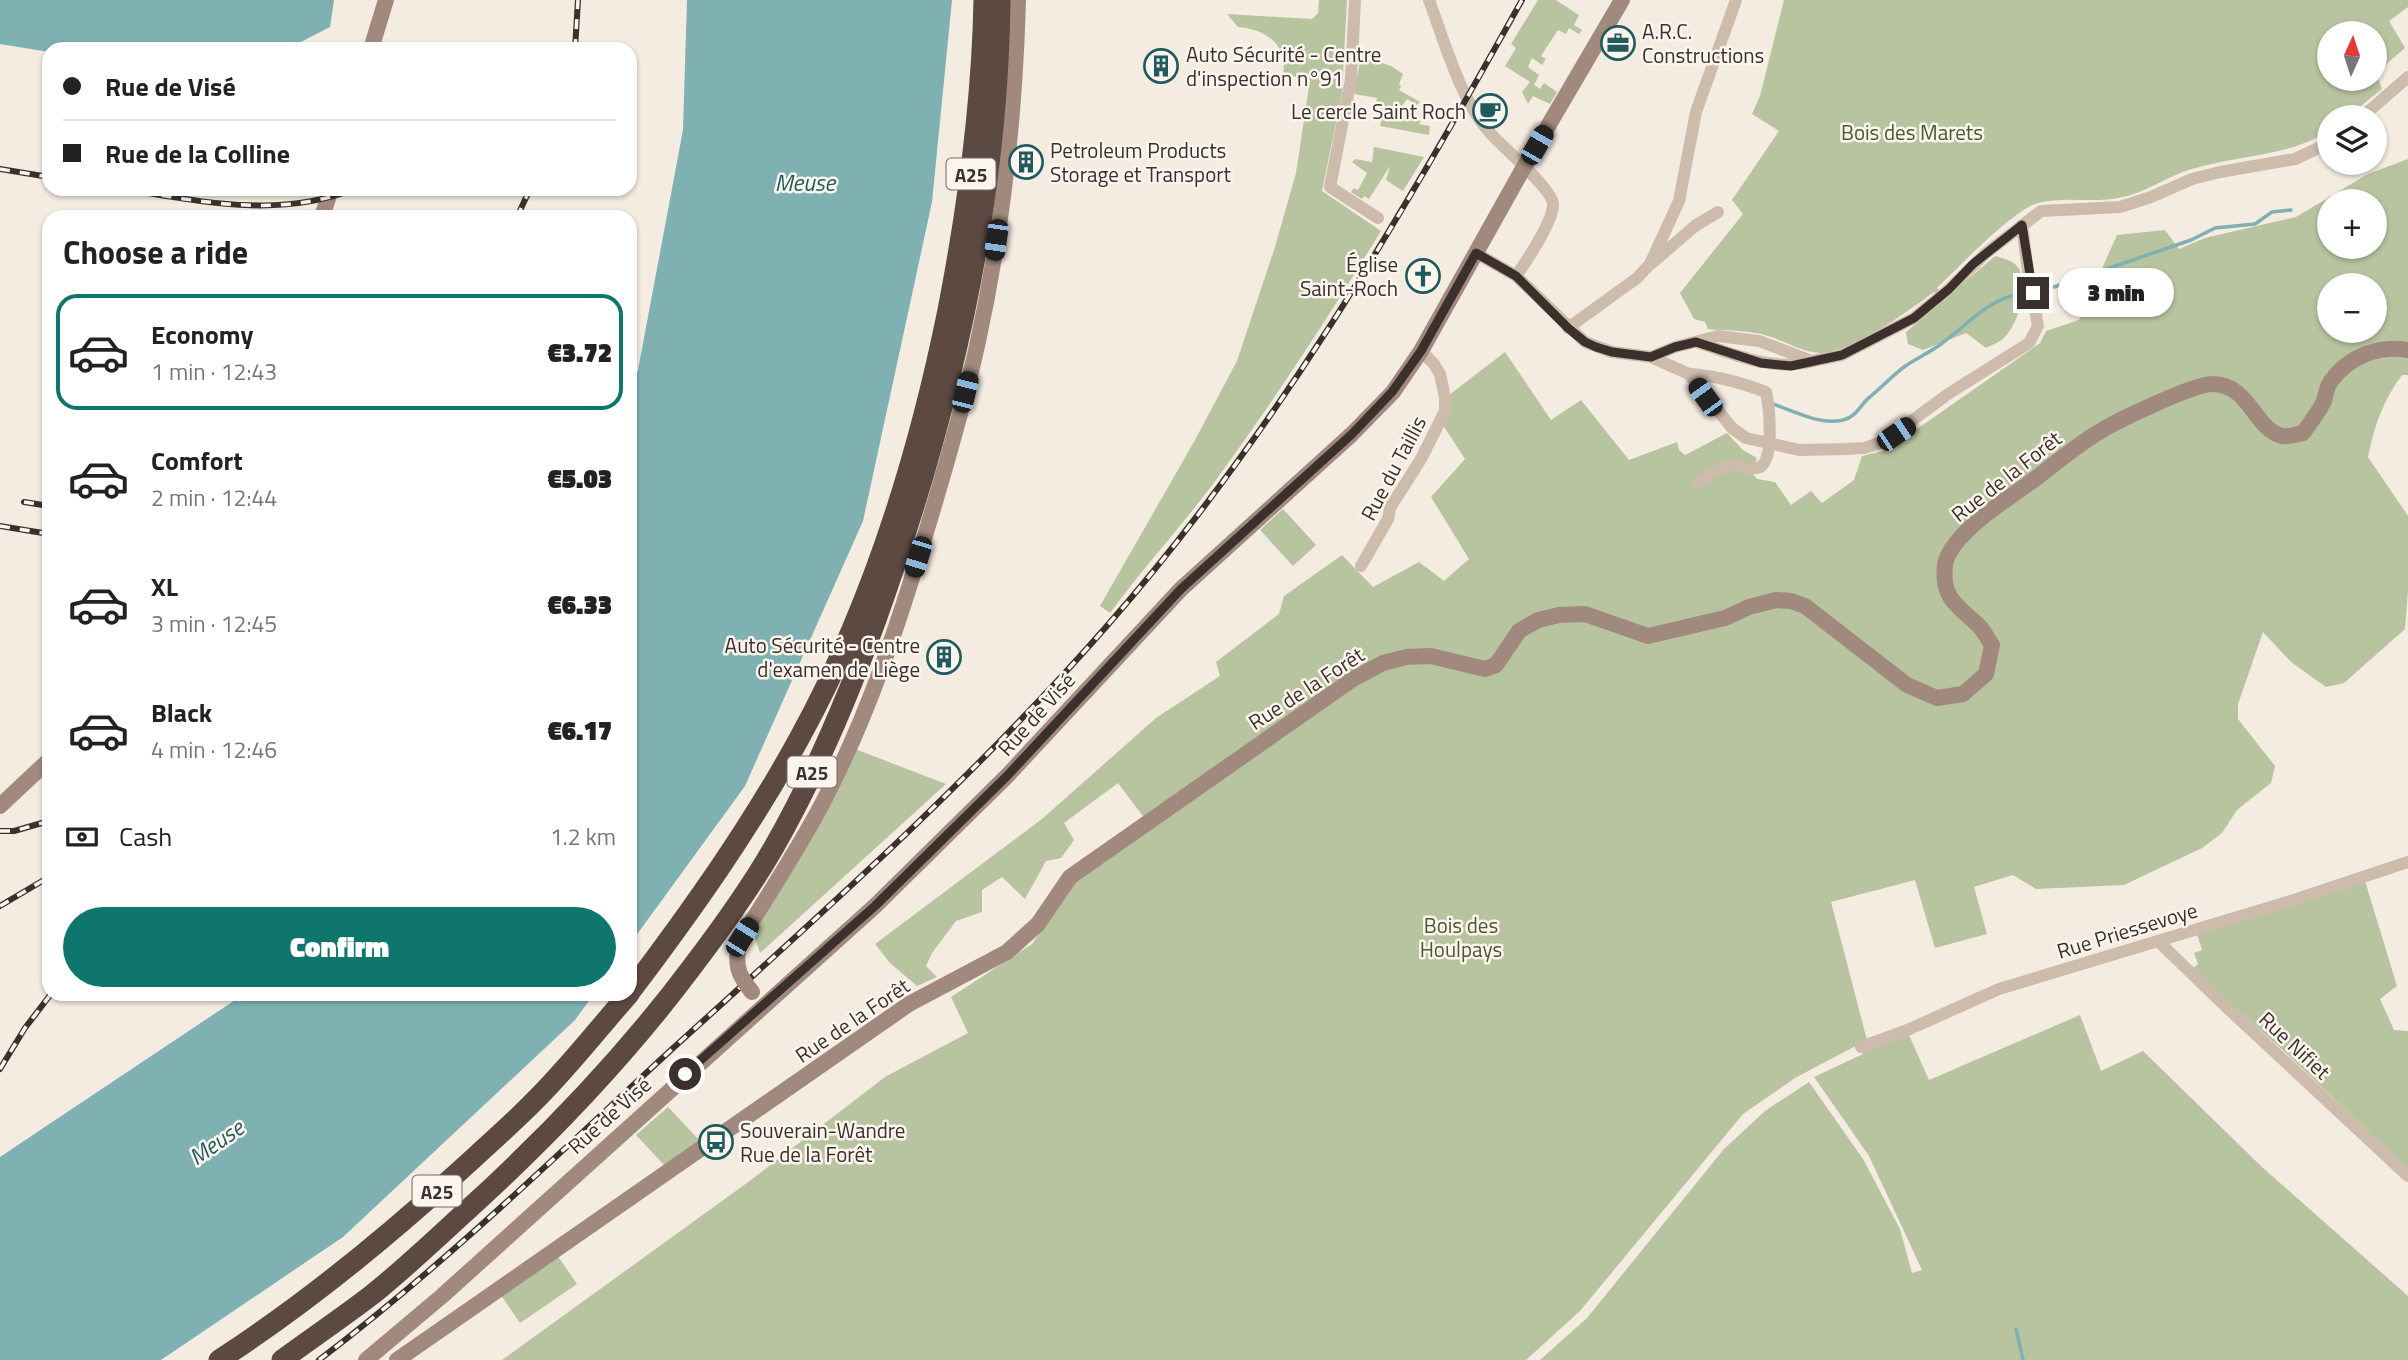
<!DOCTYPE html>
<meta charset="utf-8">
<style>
:root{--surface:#fff;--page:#f6f6f6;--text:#222;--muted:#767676;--line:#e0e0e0;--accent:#0f766e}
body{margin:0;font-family:"Titillium Web",sans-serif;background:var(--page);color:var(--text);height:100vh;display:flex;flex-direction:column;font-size:26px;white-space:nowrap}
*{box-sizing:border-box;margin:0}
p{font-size:23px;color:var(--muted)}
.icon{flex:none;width:38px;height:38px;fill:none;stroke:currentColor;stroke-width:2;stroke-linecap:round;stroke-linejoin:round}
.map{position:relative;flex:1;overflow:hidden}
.details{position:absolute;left:42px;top:210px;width:595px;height:791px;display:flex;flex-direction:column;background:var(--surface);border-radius:21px;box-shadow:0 2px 5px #0004}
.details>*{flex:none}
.guide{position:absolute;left:42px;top:42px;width:595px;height:154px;border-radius:21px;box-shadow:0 2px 5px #0004;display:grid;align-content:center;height:154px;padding:0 21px;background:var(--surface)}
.needle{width:46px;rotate:3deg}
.fabs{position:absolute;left:2317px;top:21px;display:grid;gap:14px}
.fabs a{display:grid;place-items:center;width:70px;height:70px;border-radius:50%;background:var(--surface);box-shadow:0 2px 5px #0004;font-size:35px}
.end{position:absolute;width:32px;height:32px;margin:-16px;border:9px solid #3b302b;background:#fff;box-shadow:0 0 0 4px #fff}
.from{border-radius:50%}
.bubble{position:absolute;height:49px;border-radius:24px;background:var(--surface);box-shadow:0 2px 5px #0004;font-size:23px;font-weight:800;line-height:49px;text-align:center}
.car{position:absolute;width:21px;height:42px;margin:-21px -10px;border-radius:9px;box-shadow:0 0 5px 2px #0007;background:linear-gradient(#222 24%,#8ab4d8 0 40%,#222 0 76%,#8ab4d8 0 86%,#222 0)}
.guide b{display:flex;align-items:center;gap:24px;height:66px;font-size:26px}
.guide b+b{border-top:2px solid var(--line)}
.guide i{width:18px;height:18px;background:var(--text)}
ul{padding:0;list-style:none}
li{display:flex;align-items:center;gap:21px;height:116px;margin:0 14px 10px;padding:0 7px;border:4px solid transparent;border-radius:21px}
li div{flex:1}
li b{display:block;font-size:26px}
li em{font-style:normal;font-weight:800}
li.selected{border-color:var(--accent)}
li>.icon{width:63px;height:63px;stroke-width:1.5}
h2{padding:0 21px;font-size:32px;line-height:84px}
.pay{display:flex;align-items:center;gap:18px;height:77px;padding:0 21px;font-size:26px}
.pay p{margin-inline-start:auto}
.primary-button{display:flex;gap:14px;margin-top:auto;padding:14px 21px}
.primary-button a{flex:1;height:80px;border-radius:42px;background:var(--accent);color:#fff;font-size:28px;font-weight:800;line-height:80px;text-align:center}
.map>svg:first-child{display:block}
.green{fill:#b8c4a0;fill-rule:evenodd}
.water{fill:#7fb0b2}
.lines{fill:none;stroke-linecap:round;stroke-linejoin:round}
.stream{stroke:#7fb0b2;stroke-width:3.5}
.street{stroke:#cdbbac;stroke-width:12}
.secondary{stroke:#a18a7d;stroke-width:16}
.highway{stroke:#5c4a42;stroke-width:21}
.rail-casing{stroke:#3b302b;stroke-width:6}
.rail{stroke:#fbf5ee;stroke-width:3.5;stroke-dasharray:10;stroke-linecap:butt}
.secondary-bridge{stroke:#a18a7d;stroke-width:16}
.route{stroke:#3b302b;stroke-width:9}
.labels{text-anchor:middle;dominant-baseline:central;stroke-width:5;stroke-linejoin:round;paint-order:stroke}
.shield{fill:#fbf5ee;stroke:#756b66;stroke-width:2}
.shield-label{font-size:19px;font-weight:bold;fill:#3b302b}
.poi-label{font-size:21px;fill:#3b302b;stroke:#fbf5ee;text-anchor:start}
.park-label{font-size:21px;fill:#4a5a2e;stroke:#fbf5ee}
.street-label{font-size:21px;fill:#3b302b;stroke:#fbf5ee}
.water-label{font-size:23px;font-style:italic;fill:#1f5a5e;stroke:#fbf5ee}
</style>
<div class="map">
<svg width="2408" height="1360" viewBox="0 0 2408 1360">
<rect width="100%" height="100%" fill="#f4ebe1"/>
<g class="green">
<path d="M 1319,0 L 1347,0 L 1342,93 L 1322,191 L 1381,231 C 1328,318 1273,402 1213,484 C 1180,528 1143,568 1110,613 L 1100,606 L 1195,440 L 1237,361 L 1275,247 L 1296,173 L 1310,80 L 1283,74 C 1289,44 1264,29 1238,27 L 1227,14 L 1312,19 L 1318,13 Z"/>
<polygon points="1538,0 1556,0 1579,15 1574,25 1582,30 1579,34 1569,28 1566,34 1558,30 1541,56 1546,59 1542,65 1532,58 1528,67 1539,75 1534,85 1540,89 1544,83 1557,92 1550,104 1533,96 1528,104 1522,92 1530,82 1505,66 1516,48 1511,44"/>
<path d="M 1784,0 L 2408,0 L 2408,7 L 2389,21 L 2405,48 L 2376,73 L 2382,89 L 2347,117 L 2329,117 L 2329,131 C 2287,157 2238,155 2192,169 C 2167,176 2144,194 2118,198 C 2092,203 2064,196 2038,203 C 2014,209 1957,269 1937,288 L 1947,297 L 1995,256 C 2004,259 2014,260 2019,269 C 2030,286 2018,323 2005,337 C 2000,342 1992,345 1986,348 L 1966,333 L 1923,350 L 1908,344 L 1906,332 L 1944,300 L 1934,292 C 1910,310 1849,354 1820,353 C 1801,352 1785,341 1768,336 C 1750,330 1727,331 1708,329 L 1705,322 L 1694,319 L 1680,293 L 1743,214 L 1732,200 L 1779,131 L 1752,114 L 1760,96 ZM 2329,33 L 2375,33 L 2375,79 L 2329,79 Z"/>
<polygon points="1361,56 1391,66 1403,74 1399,84 1401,86 1399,90 1420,102 1417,105 1407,99 1402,106 1421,122 1418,124 1430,126 1429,135 1380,126 1382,116 1379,115 1381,104 1376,103 1377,98 1354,94"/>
<polygon points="1374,147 1424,157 1403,191 1386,180 1390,166 1369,199 1364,196 1362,199 1351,192 1354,188 1358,190 1367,173 1352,162 1355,159 1372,162"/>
<path d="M 2408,159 L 2408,375 L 2402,375 C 2383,400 2374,427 2368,457 L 2408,516 L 2408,590 L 2405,629 L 2344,683 L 2326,687 L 2291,662 L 2263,632 L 2238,704 L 2238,719 L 2275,766 L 2271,783 L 2237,810 L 2222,833 L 2202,848 L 2124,885 L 2036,889 L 2013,875 L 1974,887 L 1987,934 L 1935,948 L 1915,880 L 1831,902 L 1867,1040 L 1795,1078 L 1743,1114 L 1580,1311 L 1526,1360 L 502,1360 L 751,1180 L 885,1077 L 968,1033 L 951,997 L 1032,944 L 1075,880 L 1151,827 L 1118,783 L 1064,823 L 1074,840 L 1061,858 L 1046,861 L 1025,899 L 1002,877 L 982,890 L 982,912 L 956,921 L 932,953 L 926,966 L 937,977 L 917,986 L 890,963 L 875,944 L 1042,819 L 1156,718 L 1220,676 L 1216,662 L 1279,614 L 1284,596 L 1342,555 L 1373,587 L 1419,562 L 1444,581 L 1469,559 L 1431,497 L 1465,459 L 1443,425 L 1449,395 L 1505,352 L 1551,420 L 1581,400 L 1629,460 L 1677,442 L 1679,450 L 1685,455 L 1727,433 L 1743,450 L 1757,458 L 1752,473 L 1757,479 L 1775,482 L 1791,505 L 1811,491 L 1822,503 L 1854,480 L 1862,456 L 1887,450 L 2040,343 L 2046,331 L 2079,320 L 2117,235 L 2165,230 L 2179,249 L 2205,238 L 2296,217 L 2368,174 ZM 2329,201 L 2375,201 L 2375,247 L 2329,247 ZM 2329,285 L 2375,285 L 2375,331 L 2329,331 Z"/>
<polygon points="1283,509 1316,545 1293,566 1260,530"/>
<polygon points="855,749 946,784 760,953 754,935"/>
<polygon points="2365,881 2397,986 2380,999 2394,1030 2408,1031 2408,1169 2287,1054 2192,969 2198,964 2194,953 2202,950 2197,934"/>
<polygon points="2080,1015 2101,1071 2143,1051 2263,1168 2408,1296 2408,1360 1540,1360 1587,1318 1724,1149 1765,1111 1809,1082 1863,1159 1900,1229 1912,1273 1922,1270 1869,1156 1814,1077 1863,1054 1861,1051 1908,1033 1929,1080"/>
<polygon points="668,1107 700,1141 665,1166 636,1135"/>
<polygon points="557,1255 577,1284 520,1323 500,1294"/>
</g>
<g class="water">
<polygon points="0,0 334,0 330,27 287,49 49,49 49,52 0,44"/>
<polygon points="687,0 952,0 932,202 863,521 745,786 630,944 630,390 638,370 683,130"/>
<polygon points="244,994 594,994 575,1020 343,1237 161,1360 0,1360 0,1157"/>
</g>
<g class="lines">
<g class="stream">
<polyline points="2037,290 2054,287 2191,240 2215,228 2255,224 2272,212 2291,210"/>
<path d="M 1770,403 C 1792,410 1820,426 1843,420 C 1857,417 1861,403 1871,396 C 1882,387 1892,376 1904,367 C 1915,359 1929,353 1941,344 C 1970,323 1985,301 2022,293"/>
<polyline points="2016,1329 2023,1360"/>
</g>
<g class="street">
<polyline points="1355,0 1351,79 1330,187 1378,218"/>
<path d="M 1429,0 C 1445,43 1461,103 1493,136 C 1504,148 1553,190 1553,204 C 1554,220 1526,262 1516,276"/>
<polyline points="2362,117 2408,77"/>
<polyline points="1476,253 1516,276 1585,342 1612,352 1651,357 1689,374 1732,428 1746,438 1799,450 1846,449 1864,448 1883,442 1948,394 2029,343 2038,326 2028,272 2022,225"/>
<polyline points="1652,263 1695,226 1718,212"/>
<polyline points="1568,328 1637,278 1650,264 1679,201 1696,112 1736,0"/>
<path d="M 1696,342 C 1735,354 1769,371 1810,362"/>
<polyline points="1651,357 1675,347 1718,336 1759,341 1812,361 1842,355 1914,318 1949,289 1986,253 2041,211 2120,207 2151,197 2192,179 2220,172 2295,159 2329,143"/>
<path d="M 1689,374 C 1714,375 1742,383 1766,392 C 1769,406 1775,458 1760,467 C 1752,471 1741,465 1732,465 C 1720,466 1708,476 1698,482"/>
<polyline points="1361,566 1388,519 1390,508 1421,459 1445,411 1445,398 1440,374 1434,364 1421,351"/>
<polyline points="2158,941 2222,1003 2408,1176"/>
<polyline points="1861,1047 1905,1031 1999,989 2297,899 2408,862"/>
</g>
<g class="secondary">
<polyline points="371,49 386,0"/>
<polyline points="322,217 331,189"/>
<polyline points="0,806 49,760"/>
<path d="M 738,950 L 742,937 C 769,894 797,851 821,806 C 867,719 899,623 927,529 C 945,469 963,408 977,346 C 1002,233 1015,116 1018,0"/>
<polyline points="366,1360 442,1296 875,906 1007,776 1181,589 1352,434 1393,392 1421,351 1524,167 1622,0"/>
<path d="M 397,1360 L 909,1004 L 1007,952 L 1038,924 L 1070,877 L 1353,679 L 1383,663 L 1406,657 L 1431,656 L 1485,669 L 1496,665 L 1519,631 L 1538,620 L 1559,615 L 1585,614 L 1648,636 L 1725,618 L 1749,607 L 1776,600 L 1791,601 L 1805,606 L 1907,685 L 1937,698 L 1963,694 L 1986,674 L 1992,645 C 1988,639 1984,632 1980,627 C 1960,607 1941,600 1945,566 C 1945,559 1951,549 1956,543 C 1977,517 2008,499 2035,479 C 2056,463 2077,445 2099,432 C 2116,421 2194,384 2212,384 C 2250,384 2253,428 2282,436 C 2288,437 2297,434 2303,433 C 2310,423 2319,412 2324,401 C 2326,394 2327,386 2331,381 C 2349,356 2379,345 2408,350"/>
</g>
<g class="highway">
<path d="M 630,992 C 692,910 751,827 800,737 C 873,604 918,458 948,310 C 968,207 982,105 984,0"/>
<path d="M 219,1360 C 304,1305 380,1243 455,1175 C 490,1143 527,1111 559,1075 C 583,1049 605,1021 629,994"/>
<path d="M 282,1360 C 312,1338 343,1317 373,1294 C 404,1269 434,1241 463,1214 C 547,1138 624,1058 692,967 C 721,929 750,889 774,847 C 819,768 854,683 884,597 C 951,406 998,203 1000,0"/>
</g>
<g class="rail-casing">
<g id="rail">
<polyline points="575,49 578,0"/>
<polyline points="0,169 49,177"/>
<path d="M 122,189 C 199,201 279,219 354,189"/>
<polyline points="517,217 530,189"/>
<polyline points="24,502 49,506"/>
<polyline points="0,526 49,534"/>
<polyline points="0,831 14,831 49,821"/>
<polyline points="0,906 49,877"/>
<polyline points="0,1069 25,1028 51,994"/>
<path d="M 319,1360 C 443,1266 556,1156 671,1050 C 821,914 972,780 1106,627 C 1273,437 1399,221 1522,0"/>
</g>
</g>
<use href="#rail" class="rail"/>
<path class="secondary-bridge" d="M 738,950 C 735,969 741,978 752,992"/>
</g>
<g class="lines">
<polyline class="route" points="685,1074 875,906 1007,776 1181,589 1352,434 1392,392 1421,351 1476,253 1516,276 1568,328 1585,342 1596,347 1612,352 1651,357 1675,347 1696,342 1761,363 1791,366 1842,355 1914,318 1949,289 1973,264 2022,225 2033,293"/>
</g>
<defs>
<g id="office-ring" transform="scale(1.75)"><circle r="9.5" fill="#fbf5ee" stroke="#1f5a5e" stroke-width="1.5"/><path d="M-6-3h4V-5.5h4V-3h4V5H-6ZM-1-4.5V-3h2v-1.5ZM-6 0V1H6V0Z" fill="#1f5a5e"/></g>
<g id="building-ring" transform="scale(1.75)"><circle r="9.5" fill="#fbf5ee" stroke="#1f5a5e" stroke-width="1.5"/><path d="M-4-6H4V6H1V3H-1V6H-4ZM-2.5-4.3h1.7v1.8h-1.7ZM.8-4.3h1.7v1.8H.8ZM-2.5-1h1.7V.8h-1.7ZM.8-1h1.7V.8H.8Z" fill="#1f5a5e"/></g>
<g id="cafe-ring" transform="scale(1.75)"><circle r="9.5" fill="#fbf5ee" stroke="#1f5a5e" stroke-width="1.5"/><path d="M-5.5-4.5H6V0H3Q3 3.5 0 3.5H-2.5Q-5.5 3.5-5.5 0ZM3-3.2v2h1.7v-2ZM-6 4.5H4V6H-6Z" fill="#1f5a5e"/></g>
<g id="church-ring" transform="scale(1.75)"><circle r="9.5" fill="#fbf5ee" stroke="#1f5a5e" stroke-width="1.5"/><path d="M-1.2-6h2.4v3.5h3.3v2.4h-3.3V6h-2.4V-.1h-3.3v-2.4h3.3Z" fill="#1f5a5e"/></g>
<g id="bus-ring" transform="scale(1.75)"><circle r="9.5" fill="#fbf5ee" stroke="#1f5a5e" stroke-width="1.5"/><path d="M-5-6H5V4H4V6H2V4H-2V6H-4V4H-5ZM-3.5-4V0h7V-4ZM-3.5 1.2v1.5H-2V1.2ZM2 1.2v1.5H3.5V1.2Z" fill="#1f5a5e"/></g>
</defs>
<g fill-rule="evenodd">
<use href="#office-ring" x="1618" y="43"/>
<use href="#building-ring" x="1161" y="66"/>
<use href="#cafe-ring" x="1490" y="111"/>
<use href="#building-ring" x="1026" y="162"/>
<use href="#church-ring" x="1423" y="276"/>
<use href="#building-ring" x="944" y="657"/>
<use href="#bus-ring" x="716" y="1142"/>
</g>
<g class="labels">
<g class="shield">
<rect x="946.5" y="158.5" width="49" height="31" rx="5"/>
<rect x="787.5" y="756.5" width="49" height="31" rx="5"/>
<rect x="412.5" y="1175.5" width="49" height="31" rx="5"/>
</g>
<g class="shield-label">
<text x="971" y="174">A25</text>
<text x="812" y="772">A25</text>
<text x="437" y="1191">A25</text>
</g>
<g class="poi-label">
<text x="1642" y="31">A.R.C.<tspan x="1642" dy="24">Constructions</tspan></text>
<text x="1186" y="54">Auto Sécurité - Centre<tspan x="1186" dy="24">d'inspection n°91</tspan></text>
<text x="1466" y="111" text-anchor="end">Le cercle Saint Roch</text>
<text x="1050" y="150">Petroleum Products<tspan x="1050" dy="24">Storage et Transport</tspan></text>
<text x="1398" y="264" text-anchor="end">Église<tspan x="1398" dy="24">Saint-Roch</tspan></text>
<text x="920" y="645" text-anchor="end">Auto Sécurité - Centre<tspan x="920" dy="24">d'examen de Liège</tspan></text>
<text x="740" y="1130">Souverain-Wandre<tspan x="740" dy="24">Rue de la Forêt</tspan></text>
</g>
<g class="park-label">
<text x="1912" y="132">Bois des Marets</text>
<text x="1461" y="925">Bois des<tspan x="1461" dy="24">Houlpays</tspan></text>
</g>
<g class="street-label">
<text transform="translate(1393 468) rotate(-62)">Rue du Taillis</text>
<text transform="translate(2006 476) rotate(-38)">Rue de la Forêt</text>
<text transform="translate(1306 688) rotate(-33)">Rue de la Forêt</text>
<text transform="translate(1036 714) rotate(-48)">Rue de Visé</text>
<text transform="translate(2127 930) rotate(-17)">Rue Priessevoye</text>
<text transform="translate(852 1020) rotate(-34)">Rue de la Forêt</text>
<text transform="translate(2295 1045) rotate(43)">Rue Nifiet</text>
<text transform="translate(609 1115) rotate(-42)">Rue de Visé</text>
</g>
<g class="water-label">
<text x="805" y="182">Meuse</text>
<text transform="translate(216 1142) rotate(-35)">Meuse</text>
</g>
</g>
</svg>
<div class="fabs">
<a><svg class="needle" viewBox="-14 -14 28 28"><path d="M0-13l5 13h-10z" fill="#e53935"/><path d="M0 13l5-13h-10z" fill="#767676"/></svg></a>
<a><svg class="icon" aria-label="layers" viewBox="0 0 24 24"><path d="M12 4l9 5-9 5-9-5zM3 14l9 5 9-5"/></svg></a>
<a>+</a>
<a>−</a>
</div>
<i class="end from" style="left:685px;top:1074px"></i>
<i class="end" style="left:2033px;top:293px"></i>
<div class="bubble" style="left:2058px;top:268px;width:116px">3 min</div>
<i class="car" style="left:1537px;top:145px;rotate:30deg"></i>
<i class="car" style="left:996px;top:240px;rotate:188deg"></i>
<i class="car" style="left:965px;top:392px;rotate:14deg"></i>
<i class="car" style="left:1705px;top:397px;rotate:324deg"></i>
<i class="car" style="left:1896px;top:434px;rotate:56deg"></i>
<i class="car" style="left:918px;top:557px;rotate:197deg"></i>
<i class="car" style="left:742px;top:937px;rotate:32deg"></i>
<div class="guide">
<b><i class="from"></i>Rue de Visé</b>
<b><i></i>Rue de la Colline</b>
</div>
<section class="details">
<h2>Choose a ride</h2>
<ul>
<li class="selected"><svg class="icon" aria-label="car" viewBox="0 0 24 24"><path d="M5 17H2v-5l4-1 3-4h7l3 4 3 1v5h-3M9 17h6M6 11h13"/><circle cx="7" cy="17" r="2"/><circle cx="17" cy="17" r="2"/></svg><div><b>Economy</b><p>1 min · 12:43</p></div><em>€3.72</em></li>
<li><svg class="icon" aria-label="car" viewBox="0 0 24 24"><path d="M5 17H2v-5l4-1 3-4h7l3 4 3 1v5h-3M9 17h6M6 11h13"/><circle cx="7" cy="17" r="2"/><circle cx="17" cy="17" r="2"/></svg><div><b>Comfort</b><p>2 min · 12:44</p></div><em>€5.03</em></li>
<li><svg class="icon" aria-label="car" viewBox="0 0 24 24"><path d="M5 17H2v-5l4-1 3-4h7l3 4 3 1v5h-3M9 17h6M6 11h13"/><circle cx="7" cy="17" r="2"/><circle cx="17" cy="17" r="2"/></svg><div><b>XL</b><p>3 min · 12:45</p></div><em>€6.33</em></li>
<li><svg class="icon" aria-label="car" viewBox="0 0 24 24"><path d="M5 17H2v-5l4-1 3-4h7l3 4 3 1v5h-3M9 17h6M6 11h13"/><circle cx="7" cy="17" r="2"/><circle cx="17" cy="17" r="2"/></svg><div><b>Black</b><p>4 min · 12:46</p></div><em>€6.17</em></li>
</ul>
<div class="pay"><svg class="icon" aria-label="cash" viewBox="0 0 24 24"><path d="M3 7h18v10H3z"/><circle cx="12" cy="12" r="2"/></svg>Cash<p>1.2 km</p></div>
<div class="primary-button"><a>Confirm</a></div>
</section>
</div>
